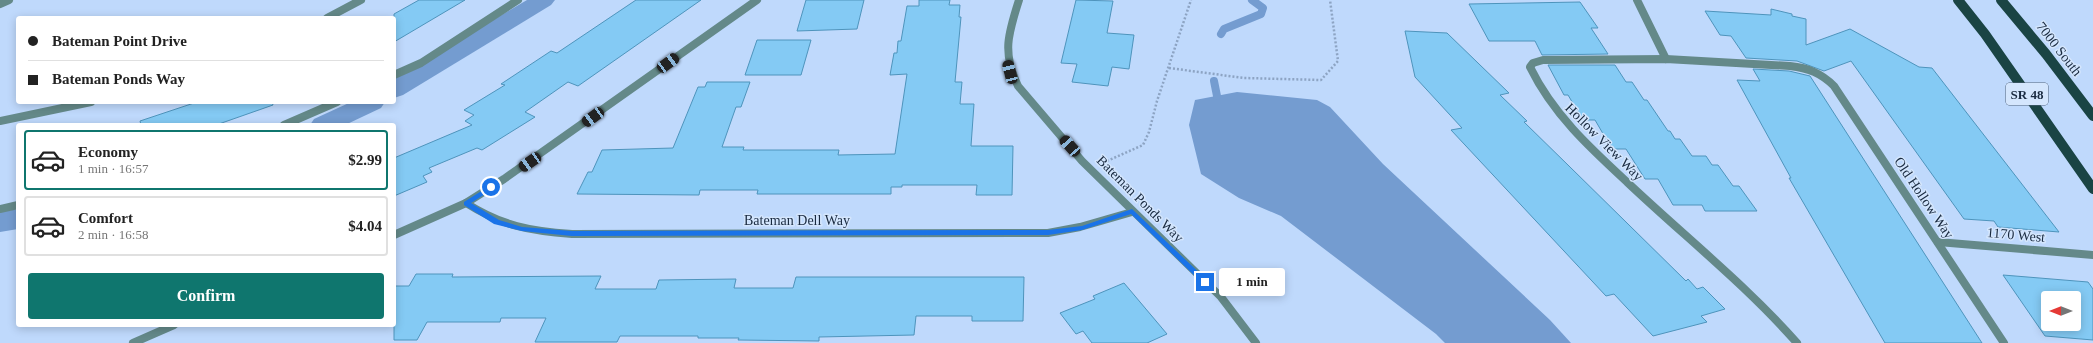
<!DOCTYPE html>
<meta charset="utf-8">
<style>
:root{--surface:#fff;--page:#f6f6f6;--text:#222;--muted:#767676;--line:#e0e0e0;--accent:#0f766e}
body{margin:0;font-family:"Times New Roman",serif;background:var(--page);color:var(--text);height:100vh;display:flex;flex-direction:column;font-size:15px;white-space:nowrap}
*{box-sizing:border-box;margin:0}
p{font-size:13px;color:var(--muted)}
.icon{flex:none;width:22px;height:22px;fill:none;stroke:currentColor;stroke-width:2;stroke-linecap:round;stroke-linejoin:round}
.map{position:relative;flex:1;overflow:hidden}
.drawer{position:absolute;left:16px;top:123px;width:380px;height:204px;display:flex;flex-direction:column;background:var(--surface);border-radius:4px;box-shadow:0 2px 10px #0003}
.drawer>*{flex:none}
.top-card{position:absolute;left:16px;top:16px;width:380px;height:88px;border-radius:4px;box-shadow:0 2px 10px #0003;display:grid;align-content:center;height:88px;padding:0 12px;background:var(--surface)}
.needle{width:26px;rotate:270deg}
.fabs{position:absolute;left:2041px;top:291px;display:grid;gap:8px}
.fabs a{display:grid;place-items:center;width:40px;height:40px;border-radius:4px;background:var(--surface);box-shadow:0 2px 10px #0003;font-size:20px}
.end{position:absolute;width:18px;height:18px;margin:-9px;border:5px solid #1a73e8;background:#fff;box-shadow:0 0 0 2px #fff}
.from{border-radius:50%}
.bubble{position:absolute;height:28px;border-radius:4px;background:var(--surface);box-shadow:0 2px 10px #0003;font-size:13px;font-weight:800;line-height:28px;text-align:center}
.car{position:absolute;width:12px;height:24px;margin:-12px -6px;border-radius:5px;box-shadow:0 0 3px 1px #0007;background:linear-gradient(#222 24%,#8ab4d8 0 40%,#222 0 76%,#8ab4d8 0 86%,#222 0)}
.top-card b{display:flex;align-items:center;gap:14px;height:38px;font-size:15px}
.top-card b+b{border-top:1px solid var(--line)}
.top-card i{width:10px;height:10px;background:var(--text)}
ul{padding:7px 0 0;list-style:none}
li{display:flex;align-items:center;gap:12px;height:60px;margin:0 8px 6px;padding:0 4px;border:2px solid var(--line);border-radius:4px}
li div{flex:1}
li b{display:block;font-size:15px}
li em{font-style:normal;font-weight:800}
li.selected{border-color:var(--accent)}
li>.icon{width:36px;height:36px;stroke-width:1.5}
.primary-button{display:flex;gap:8px;margin-top:auto;padding:8px 12px}
.primary-button a{flex:1;height:46px;border-radius:4px;background:var(--accent);color:#fff;font-size:16px;font-weight:800;line-height:46px;text-align:center}
.map>svg:first-child{display:block}
.water{fill:#749cd0}
.lines{fill:none;stroke-linecap:round;stroke-linejoin:round}
.stream{stroke:#749cd0;stroke-width:8}
.canal{fill:#749cd0;fill-rule:evenodd}
.building{fill:#84caf4;stroke:#4e94bc;fill-rule:evenodd}
.path{stroke:#8da4c3;stroke-width:2.5;stroke-dasharray:2 2;stroke-linecap:butt}
.service{stroke:#648989;stroke-width:8}
.minor{stroke:#648989;stroke-width:8}
.primary{stroke:#1a4444;stroke-width:10}
.route{fill:#1a73e8}
.labels{text-anchor:middle;dominant-baseline:central;stroke-width:3;stroke-linejoin:round;paint-order:stroke}
.shield{fill:#d4e6fd;stroke:#516279;stroke-width:1}
.shield-label{font-size:13px;font-weight:bold;fill:#192a40}
.street-label{font-size:14px;fill:#192a40;stroke:#d4e6fd}
</style>
<div class="map">
<svg width="2093" height="343" viewBox="0 0 2093 343">
<rect width="100%" height="100%" fill="#bfd9fc"/>
<polygon class="water" points="1237,92 1317,100 1330,107 1383,164 1550,320 1571,343 1445,343 1436,334 1281,216 1239,198 1201,174 1189,125 1195,100"/>
<g class="lines">
<g class="stream">
<polyline points="1221,34 1224,29 1261,14 1263,8 1252,0"/>
<polyline points="1214,81 1217,96"/>
</g>
<g class="canal">
<polygon points="527,0 555,0 551,5 403,95 394,98 394,79"/>
<polygon points="351,102 385,102 381,108 345,125 310,125 314,119"/>
<polygon points="18,209 18,229 0,232 0,212"/>
</g>
</g>
<g class="building">
<polygon points="419,0 465,0 394,42 394,14"/>
<polygon points="636,0 701,0 578,86 568,82 525,112 535,117 482,150 477,148 429,168 432,172 423,176 427,182 394,196 394,158 472,125 465,121 474,115 464,110 505,85 501,84 551,51 557,53"/>
<polygon points="806,0 864,0 857,29 797,31"/>
<polygon points="919,0 950,0 949,5 960,5 959,17 961,17 955,82 962,82 960,104 974,104 971,146 1013,146 1012,195 976,195 977,185 902,185 902,187 891,187 891,194 757,194 758,190 700,190 699,195 577,194 588,172 592,172 602,150 673,148 698,87 705,87 707,82 750,82 741,107 736,107 722,147 744,147 743,150 839,150 838,155 895,154 907,74 890,75 894,53 897,53 898,41 901,41 907,6 919,6"/>
<polygon points="1076,0 1113,1 1107,33 1134,35 1129,69 1112,67 1108,86 1072,82 1077,64 1061,63"/>
<polygon points="1580,2 1598,28 1591,28 1608,54 1542,55 1535,41 1489,41 1469,4"/>
<polygon points="1771,9 1792,14 1792,16 1806,19 1806,45 1850,29 1919,67 1932,68 2059,232 1998,227 1994,221 1964,219 1851,61 1824,71 1797,61 1746,58 1731,36 1720,35 1705,11 1771,15"/>
<polygon points="1405,31 1447,33 1509,93 1500,95 1527,121 1524,122 1569,166 1686,281 1688,279 1697,289 1703,287 1725,309 1701,316 1707,322 1653,336 1614,294 1606,296 1451,130 1462,128 1415,77"/>
<polygon points="757,40 811,40 801,75 745,75"/>
<polygon points="1548,65 1615,65 1626,82 1632,82 1644,100 1647,100 1668,131 1670,131 1675,139 1680,139 1692,156 1706,156 1712,165 1718,165 1733,186 1739,186 1757,211 1705,211 1702,205 1673,205 1658,179 1645,179 1626,149 1612,149 1595,120 1583,120 1568,95 1564,95"/>
<polygon points="1753,69 1789,71 1810,76 1982,343 1885,343 1789,178 1791,178 1737,80 1760,81"/>
<polygon points="197,102 272,102 273,105 216,125 141,125 140,121"/>
<polygon points="416,274 453,274 452,277 601,276 595,289 656,289 659,280 736,279 734,288 793,288 796,277 1024,277 1023,321 972,321 972,316 916,316 914,335 819,337 819,341 738,340 739,338 698,338 698,336 620,336 617,342 535,342 546,318 501,318 500,322 427,322 417,340 394,340 394,286 409,286"/>
<path d="M 2003,275 L 2088,282 L 2093,289 L 2093,340 L 2045,336 ZM 2048,298 L 2074,298 L 2074,324 L 2048,324 Z"/>
<polygon points="1124,283 1167,334 1147,343 1092,343 1083,331 1076,334 1060,313 1095,299 1093,296"/>
</g>
<g class="lines">
<g class="path">
<polyline points="1169,68 1244,78 1321,80 1338,61 1330,0"/>
<polyline points="1107,161 1143,145 1149,132 1157,101 1191,0"/>
</g>
<g class="service">
<polyline points="394,75 421,63 518,0"/>
<polyline points="284,125 337,102"/>
<polyline points="0,209 18,205"/>
</g>
<g class="minor">
<path d="M 1019,0 C 1008,34 1002,53 1018,86 L 1082,161 L 1221,297 L 1256,343"/>
<polyline points="1637,0 1666,59"/>
<polyline points="0,4 9,0"/>
<polyline points="327,18 361,0"/>
<polyline points="0,121 91,102"/>
<path d="M 466,203 C 502,226 530,231 572,234 L 1048,233 L 1080,227 L 1132,212"/>
<polyline points="394,235 466,203 504,179 757,0"/>
<polyline points="1938,242 2093,255"/>
<polyline points="133,343 174,325"/>
<path d="M 1797,343 C 1745,284 1684,236 1627,182 C 1589,147 1553,114 1530,67 L 1533,63 L 1543,60 L 1666,59 L 1790,66 C 1808,68 1821,73 1834,86 L 2004,343"/>
</g>
<g class="primary">
<polyline points="1958,0 1985,34 2093,189"/>
<polyline points="2001,0 2046,54 2093,116"/>
</g>
</g>
<polygon class="route" points="491,185 494,187 493,189 471,203 499,220 522,227 572,231 1048,230 1082,226 1132,209 1209,282 1203,284 1131,214 1082,230 1048,235 572,236 522,231 494,224 464,205 464,202"/>
<g class="labels">
<rect class="shield" x="2006" y="83" width="42" height="22" rx="3"/>
<g class="shield-label">
<text x="2027" y="94">SR 48</text>
</g>
<g class="street-label">
<text transform="translate(2059 49) rotate(52)">7000 South</text>
<text transform="translate(1604 142) rotate(45)">Hollow View Way</text>
<text transform="translate(1924 198) rotate(56)">Old Hollow Way</text>
<text transform="translate(1140 199) rotate(45)">Bateman Ponds Way</text>
<text x="797" y="220">Bateman Dell Way</text>
<text transform="translate(2016 235) rotate(5)">1170 West</text>
</g>
</g>
</svg>
<div class="fabs">
<a><svg class="needle" viewBox="-14 -14 28 28"><path d="M0-13l5 13h-10z" fill="#e53935"/><path d="M0 13l5-13h-10z" fill="#767676"/></svg></a>
</div>
<i class="end from" style="left:491px;top:187px"></i>
<i class="end" style="left:1205px;top:282px"></i>
<div class="bubble" style="left:1219px;top:268px;width:66px">1 min</div>
<i class="car" style="left:668px;top:63px;rotate:54deg"></i>
<i class="car" style="left:1010px;top:72px;rotate:346deg"></i>
<i class="car" style="left:593px;top:117px;rotate:234deg"></i>
<i class="car" style="left:1070px;top:146px;rotate:318deg"></i>
<i class="car" style="left:530px;top:162px;rotate:236deg"></i>
<div class="top-card">
<b><i class="from"></i>Bateman Point Drive</b>
<b><i></i>Bateman Ponds Way</b>
</div>
<section class="drawer">
<ul>
<li class="selected"><svg class="icon" aria-label="car" viewBox="0 0 24 24"><path d="M5 17H2v-5l4-1 3-4h7l3 4 3 1v5h-3M9 17h6M6 11h13"/><circle cx="7" cy="17" r="2"/><circle cx="17" cy="17" r="2"/></svg><div><b>Economy</b><p>1 min · 16:57</p></div><em>$2.99</em></li>
<li><svg class="icon" aria-label="car" viewBox="0 0 24 24"><path d="M5 17H2v-5l4-1 3-4h7l3 4 3 1v5h-3M9 17h6M6 11h13"/><circle cx="7" cy="17" r="2"/><circle cx="17" cy="17" r="2"/></svg><div><b>Comfort</b><p>2 min · 16:58</p></div><em>$4.04</em></li>
</ul>
<div class="primary-button"><a>Confirm</a></div>
</section>
</div>
